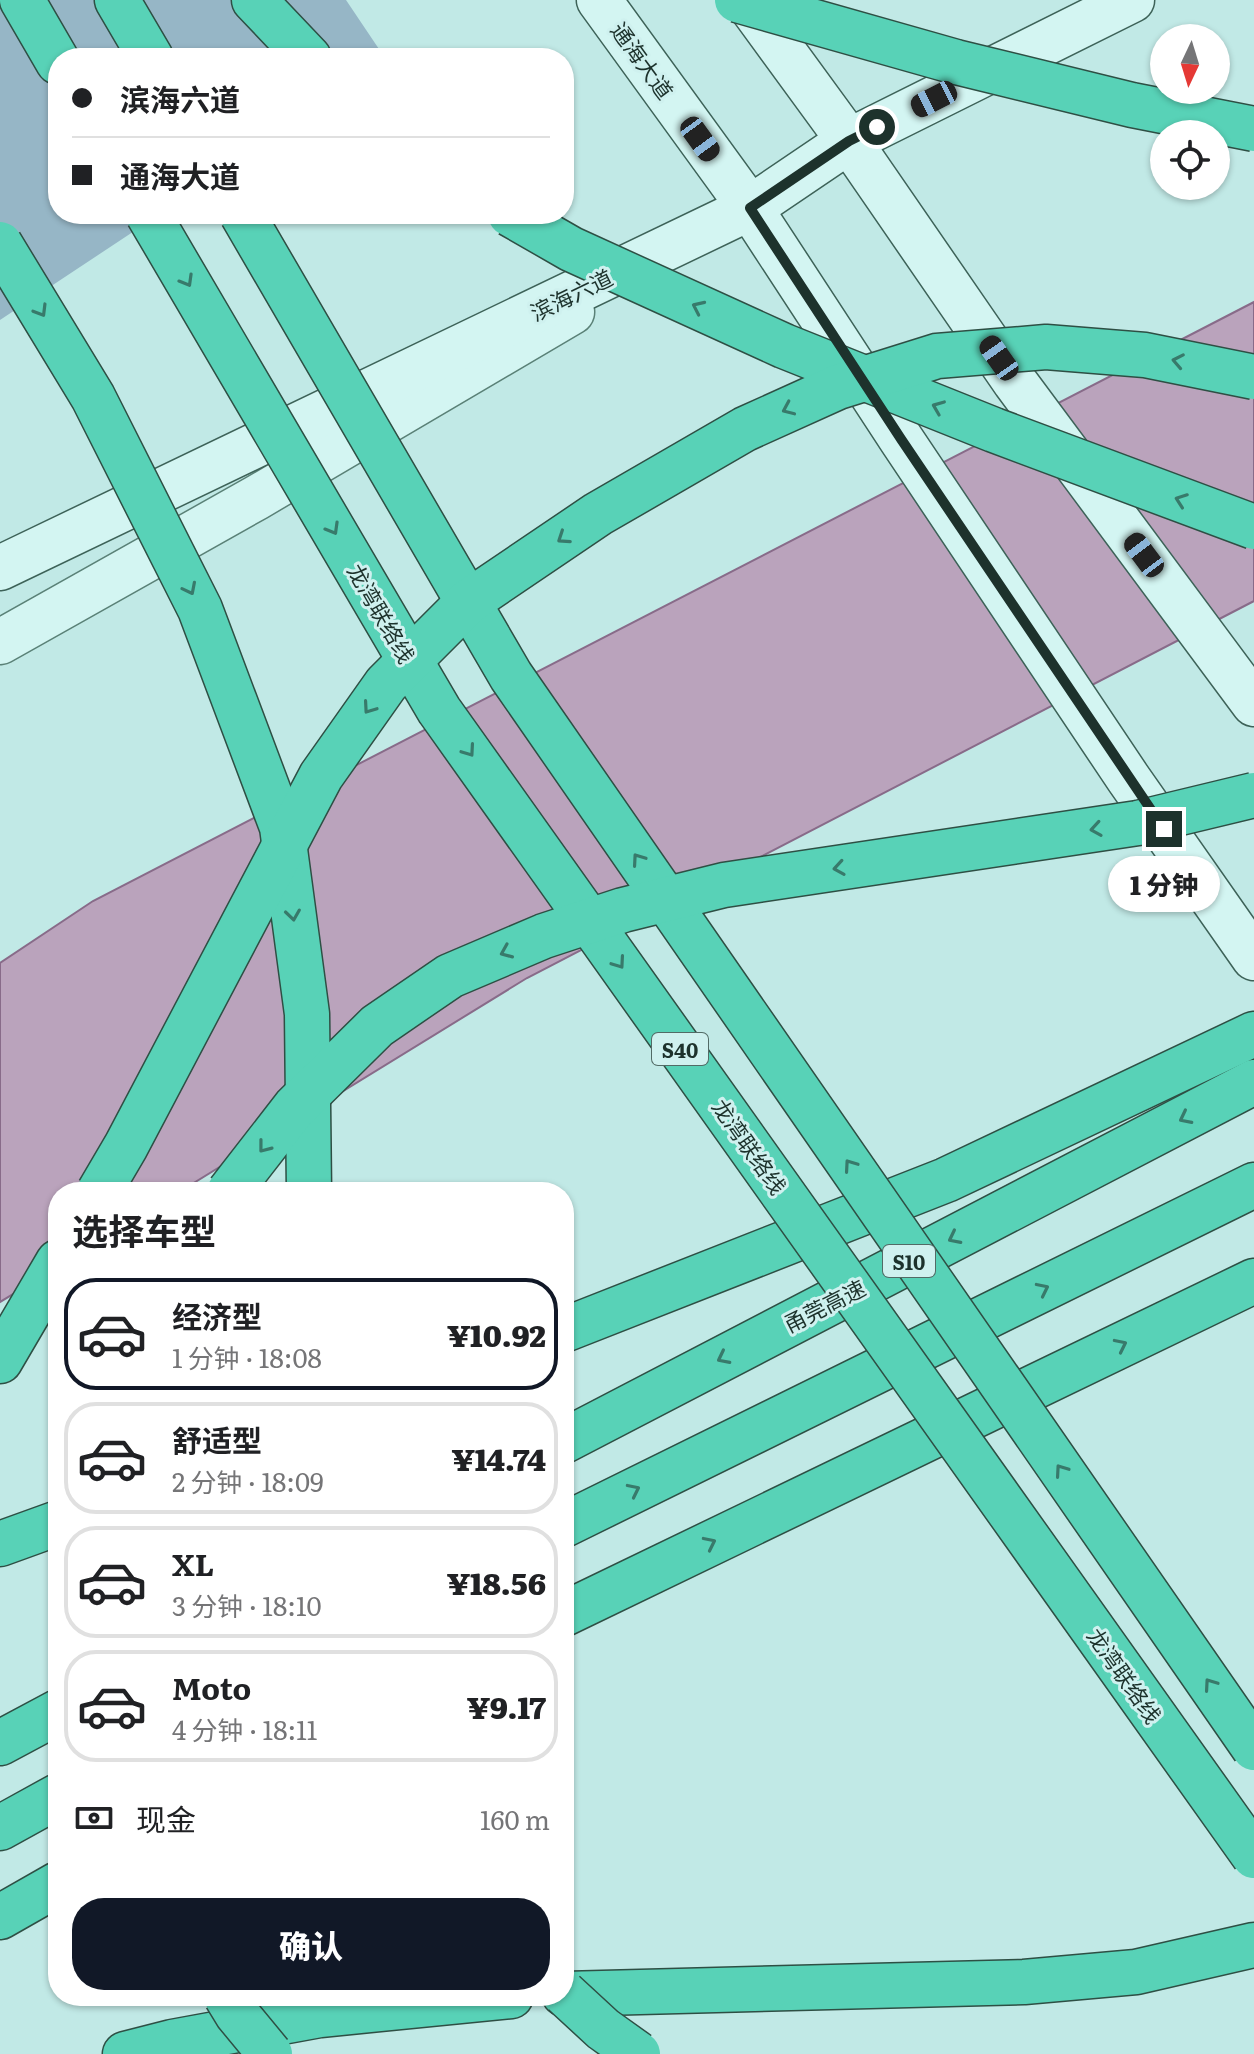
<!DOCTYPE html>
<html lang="zh">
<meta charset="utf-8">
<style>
:root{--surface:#fff;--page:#f2f2f2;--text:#202124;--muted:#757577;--line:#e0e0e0;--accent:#111827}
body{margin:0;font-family:Literata,"Noto Sans SC",serif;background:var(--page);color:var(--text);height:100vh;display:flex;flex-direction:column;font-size:30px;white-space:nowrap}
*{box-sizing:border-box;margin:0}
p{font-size:26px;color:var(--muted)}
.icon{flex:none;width:44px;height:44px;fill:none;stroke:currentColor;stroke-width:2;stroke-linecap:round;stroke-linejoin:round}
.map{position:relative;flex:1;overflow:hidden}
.details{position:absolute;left:48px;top:1182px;width:526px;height:824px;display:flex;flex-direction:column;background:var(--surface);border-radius:32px;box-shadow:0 2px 6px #0004}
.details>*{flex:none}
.banner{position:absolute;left:48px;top:48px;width:526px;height:176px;border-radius:32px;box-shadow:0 2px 6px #0004;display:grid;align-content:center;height:176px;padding:0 24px;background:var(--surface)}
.needle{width:52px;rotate:184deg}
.buttons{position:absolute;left:1150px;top:24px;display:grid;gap:16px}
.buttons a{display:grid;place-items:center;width:80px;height:80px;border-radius:50%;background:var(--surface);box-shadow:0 2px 6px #0004;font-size:40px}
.end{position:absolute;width:36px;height:36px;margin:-18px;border:10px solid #1d322c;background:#fff;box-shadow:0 0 0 4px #fff}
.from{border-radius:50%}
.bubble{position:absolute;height:56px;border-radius:28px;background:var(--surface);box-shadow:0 2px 6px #0004;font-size:26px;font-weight:800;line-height:56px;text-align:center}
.car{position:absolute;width:24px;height:48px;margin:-24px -12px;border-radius:10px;box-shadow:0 0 6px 2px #0007;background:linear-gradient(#222 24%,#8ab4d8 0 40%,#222 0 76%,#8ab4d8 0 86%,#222 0)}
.banner b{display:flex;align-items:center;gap:28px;height:76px;font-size:30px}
.banner b+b{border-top:2px solid var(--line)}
.banner i{width:20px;height:20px;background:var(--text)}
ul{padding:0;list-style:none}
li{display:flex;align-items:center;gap:24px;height:112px;margin:0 16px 12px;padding:0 8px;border:4px solid var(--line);border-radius:32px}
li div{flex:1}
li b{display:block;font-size:30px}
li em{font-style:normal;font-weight:800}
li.current{border-color:var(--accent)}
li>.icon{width:72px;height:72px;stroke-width:1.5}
h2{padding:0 24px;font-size:36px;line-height:96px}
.pay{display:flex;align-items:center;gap:20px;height:88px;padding:0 24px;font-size:30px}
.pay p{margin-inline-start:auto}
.cta{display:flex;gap:16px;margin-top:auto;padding:16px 24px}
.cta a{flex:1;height:92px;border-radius:32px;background:var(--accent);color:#fff;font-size:32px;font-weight:800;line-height:92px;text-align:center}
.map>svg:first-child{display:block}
.green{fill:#96b6c6}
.water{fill:#baa3bc;stroke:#886b89;stroke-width:2}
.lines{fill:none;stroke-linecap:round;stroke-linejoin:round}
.street-casing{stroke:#5a8177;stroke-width:47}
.secondary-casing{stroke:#3d6258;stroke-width:47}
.highway-casing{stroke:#2e4f44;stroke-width:47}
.street{stroke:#d3f5f2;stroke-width:44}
.secondary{stroke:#d3f5f2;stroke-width:44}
.highway{stroke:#58d2b7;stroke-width:44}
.highway-bridge-casing{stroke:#2e4f44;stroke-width:47;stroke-linecap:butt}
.highway-bridge{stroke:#58d2b7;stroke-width:44}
.oneway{stroke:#387a6b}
.route{stroke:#1d322c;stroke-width:10}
.labels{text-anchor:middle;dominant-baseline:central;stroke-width:6;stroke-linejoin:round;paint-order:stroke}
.shield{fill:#cff1ef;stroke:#526b66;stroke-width:2}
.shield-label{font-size:20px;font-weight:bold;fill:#1d322c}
.street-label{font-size:22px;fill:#1d322c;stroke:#cff1ef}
</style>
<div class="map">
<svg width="1254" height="2054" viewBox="0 0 1254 2054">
<rect width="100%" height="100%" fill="#c1e9e6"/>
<polygon class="green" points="0,0 346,0 385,58 58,58 58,214 160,214 0,320"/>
<polygon class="water" points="1254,302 1254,601 527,978 179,1192 58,1192 58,1267 0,1302 0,963 93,901"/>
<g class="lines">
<g class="street-casing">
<polyline id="street" points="0,642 256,498 572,312"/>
</g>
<g class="secondary-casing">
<g id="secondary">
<polyline points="599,0 750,208 901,439 1128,778 1254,958"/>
<polyline points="746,0 849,141 1015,382 1254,704"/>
<polyline points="0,568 750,208 849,141 1132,0"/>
</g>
</g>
<g class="highway-casing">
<g id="highway">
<polyline points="22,0 58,62"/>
<polyline points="117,0 151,58"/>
<polyline points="254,0 309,58"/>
<polyline points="564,1330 946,1180 1254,1034"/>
<polyline points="0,1361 58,1262"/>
<polyline points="564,1441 1254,1082"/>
<polyline points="564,1525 1254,1185"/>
<polyline points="0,1544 58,1523"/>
<polyline points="564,1614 1254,1281"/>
<polyline points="0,1743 58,1712"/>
<polyline points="0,1828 58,1796"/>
<polyline points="0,1917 58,1884"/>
<polyline points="564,1994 1024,1982 1136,1972 1254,1945"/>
<polyline points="125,2054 172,2042 320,2015 511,1996"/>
</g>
</g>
<use href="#street" class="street"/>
<use href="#secondary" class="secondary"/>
<use href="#highway" class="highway"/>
<g class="highway-bridge-casing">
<g id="highway-bridge">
<polyline points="737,0 956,62 1132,105 1254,129"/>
<polyline points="148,214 439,710 1254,1856"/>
<polyline points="242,214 511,676 1254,1748"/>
<polyline points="510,214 571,249 784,346 994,430 1254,527"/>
<polyline points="0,244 93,397 200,609 282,827 307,1014 309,1192"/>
<polyline points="99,1192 126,1146 321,776 386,684 468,602 598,514 745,429 838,387 937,356 1046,347 1145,355 1254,377"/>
<polyline points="229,1192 295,1107 377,1026 450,976 544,936 623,910 724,885 1138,823 1254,795"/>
<polyline points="564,1993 603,2029 638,2054"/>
<polyline points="226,1996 237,2014 270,2054"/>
</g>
</g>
<use href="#highway-bridge" class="highway-bridge"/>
</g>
<defs><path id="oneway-chevron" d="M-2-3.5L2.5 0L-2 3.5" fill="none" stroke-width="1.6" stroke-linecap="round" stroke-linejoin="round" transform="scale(2)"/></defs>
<g class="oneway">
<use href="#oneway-chevron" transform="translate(187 281) rotate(60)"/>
<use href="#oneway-chevron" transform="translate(698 307) rotate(-155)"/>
<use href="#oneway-chevron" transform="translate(41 311) rotate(59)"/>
<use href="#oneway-chevron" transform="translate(1178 361) rotate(-169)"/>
<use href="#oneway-chevron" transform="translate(938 407) rotate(-158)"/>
<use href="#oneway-chevron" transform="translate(788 409) rotate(156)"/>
<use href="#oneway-chevron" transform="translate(1181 500) rotate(-160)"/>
<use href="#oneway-chevron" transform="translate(333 529) rotate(60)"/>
<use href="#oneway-chevron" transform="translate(563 538) rotate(146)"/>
<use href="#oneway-chevron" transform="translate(190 589) rotate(63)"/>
<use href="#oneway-chevron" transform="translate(369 708) rotate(125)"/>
<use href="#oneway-chevron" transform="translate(469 751) rotate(55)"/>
<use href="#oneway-chevron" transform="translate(1096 829) rotate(171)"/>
<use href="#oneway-chevron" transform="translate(638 859) rotate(-125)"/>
<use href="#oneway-chevron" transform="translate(839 868) rotate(171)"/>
<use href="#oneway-chevron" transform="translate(293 915) rotate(82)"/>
<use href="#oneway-chevron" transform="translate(506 952) rotate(157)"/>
<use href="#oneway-chevron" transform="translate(619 963) rotate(55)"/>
<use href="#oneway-chevron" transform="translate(1185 1118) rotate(153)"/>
<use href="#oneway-chevron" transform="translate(264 1147) rotate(128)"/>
<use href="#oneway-chevron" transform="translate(850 1165) rotate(-125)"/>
<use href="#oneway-chevron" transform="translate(954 1238) rotate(153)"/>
<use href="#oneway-chevron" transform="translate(1043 1289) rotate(-26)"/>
<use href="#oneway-chevron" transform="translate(1121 1345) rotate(-26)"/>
<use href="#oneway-chevron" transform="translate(723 1358) rotate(153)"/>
<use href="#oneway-chevron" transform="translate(1061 1470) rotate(-125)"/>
<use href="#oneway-chevron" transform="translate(634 1490) rotate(-26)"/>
<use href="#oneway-chevron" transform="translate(710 1543) rotate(-26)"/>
<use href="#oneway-chevron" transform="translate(1210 1684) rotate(-125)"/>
</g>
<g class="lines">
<polyline class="route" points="877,127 849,141 750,208 901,439 1164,829"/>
</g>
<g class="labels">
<g class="shield">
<rect x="652" y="1033" width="56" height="32" rx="6"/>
<rect x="883" y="1245" width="52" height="32" rx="6"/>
</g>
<g class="shield-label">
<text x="680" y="1049">S40</text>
<text x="909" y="1261">S10</text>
</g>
<g class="street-label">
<text transform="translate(643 60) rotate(54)">通海大道</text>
<text transform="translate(571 294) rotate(-26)">滨海六道</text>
<text transform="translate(382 613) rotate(60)">龙湾联络线</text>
<text transform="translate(750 1146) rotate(55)">龙湾联络线</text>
<text transform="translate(824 1305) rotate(-27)">甬莞高速</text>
<text transform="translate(1125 1675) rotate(55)">龙湾联络线</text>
</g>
</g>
</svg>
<div class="buttons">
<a><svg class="needle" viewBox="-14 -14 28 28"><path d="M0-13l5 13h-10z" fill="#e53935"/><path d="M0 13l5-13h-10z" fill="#757577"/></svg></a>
<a><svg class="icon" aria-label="locate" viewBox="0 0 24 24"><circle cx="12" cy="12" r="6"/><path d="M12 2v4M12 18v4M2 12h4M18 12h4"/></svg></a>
</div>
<i class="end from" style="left:877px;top:127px"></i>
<i class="end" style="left:1164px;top:829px"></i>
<div class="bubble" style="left:1108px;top:856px;width:112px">1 分钟</div>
<i class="car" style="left:934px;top:99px;rotate:243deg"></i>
<i class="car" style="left:700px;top:139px;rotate:144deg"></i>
<i class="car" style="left:999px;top:358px;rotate:325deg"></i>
<i class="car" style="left:1144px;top:555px;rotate:323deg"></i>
<div class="banner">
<b><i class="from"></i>滨海六道</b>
<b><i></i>通海大道</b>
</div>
<section class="details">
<h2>选择车型</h2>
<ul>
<li class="current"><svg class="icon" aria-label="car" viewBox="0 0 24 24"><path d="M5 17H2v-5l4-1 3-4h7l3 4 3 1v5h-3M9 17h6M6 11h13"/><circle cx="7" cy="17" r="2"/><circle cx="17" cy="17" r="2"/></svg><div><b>经济型</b><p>1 分钟 · 18:08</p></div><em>¥10.92</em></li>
<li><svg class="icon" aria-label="car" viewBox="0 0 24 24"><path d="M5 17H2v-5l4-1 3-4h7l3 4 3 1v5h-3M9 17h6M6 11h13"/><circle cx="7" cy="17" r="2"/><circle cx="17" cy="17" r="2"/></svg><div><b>舒适型</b><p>2 分钟 · 18:09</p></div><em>¥14.74</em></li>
<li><svg class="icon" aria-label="car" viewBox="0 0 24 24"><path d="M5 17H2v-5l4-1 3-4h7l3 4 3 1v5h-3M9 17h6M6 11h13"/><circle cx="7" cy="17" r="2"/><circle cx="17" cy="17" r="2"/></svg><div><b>XL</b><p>3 分钟 · 18:10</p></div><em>¥18.56</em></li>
<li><svg class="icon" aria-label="car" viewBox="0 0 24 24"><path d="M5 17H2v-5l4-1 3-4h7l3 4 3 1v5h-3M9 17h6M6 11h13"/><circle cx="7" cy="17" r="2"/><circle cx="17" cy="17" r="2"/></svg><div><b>Moto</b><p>4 分钟 · 18:11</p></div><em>¥9.17</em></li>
</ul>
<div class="pay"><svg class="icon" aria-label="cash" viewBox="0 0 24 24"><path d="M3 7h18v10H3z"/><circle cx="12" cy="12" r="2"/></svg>现金<p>160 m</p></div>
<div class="cta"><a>确认</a></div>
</section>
</div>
